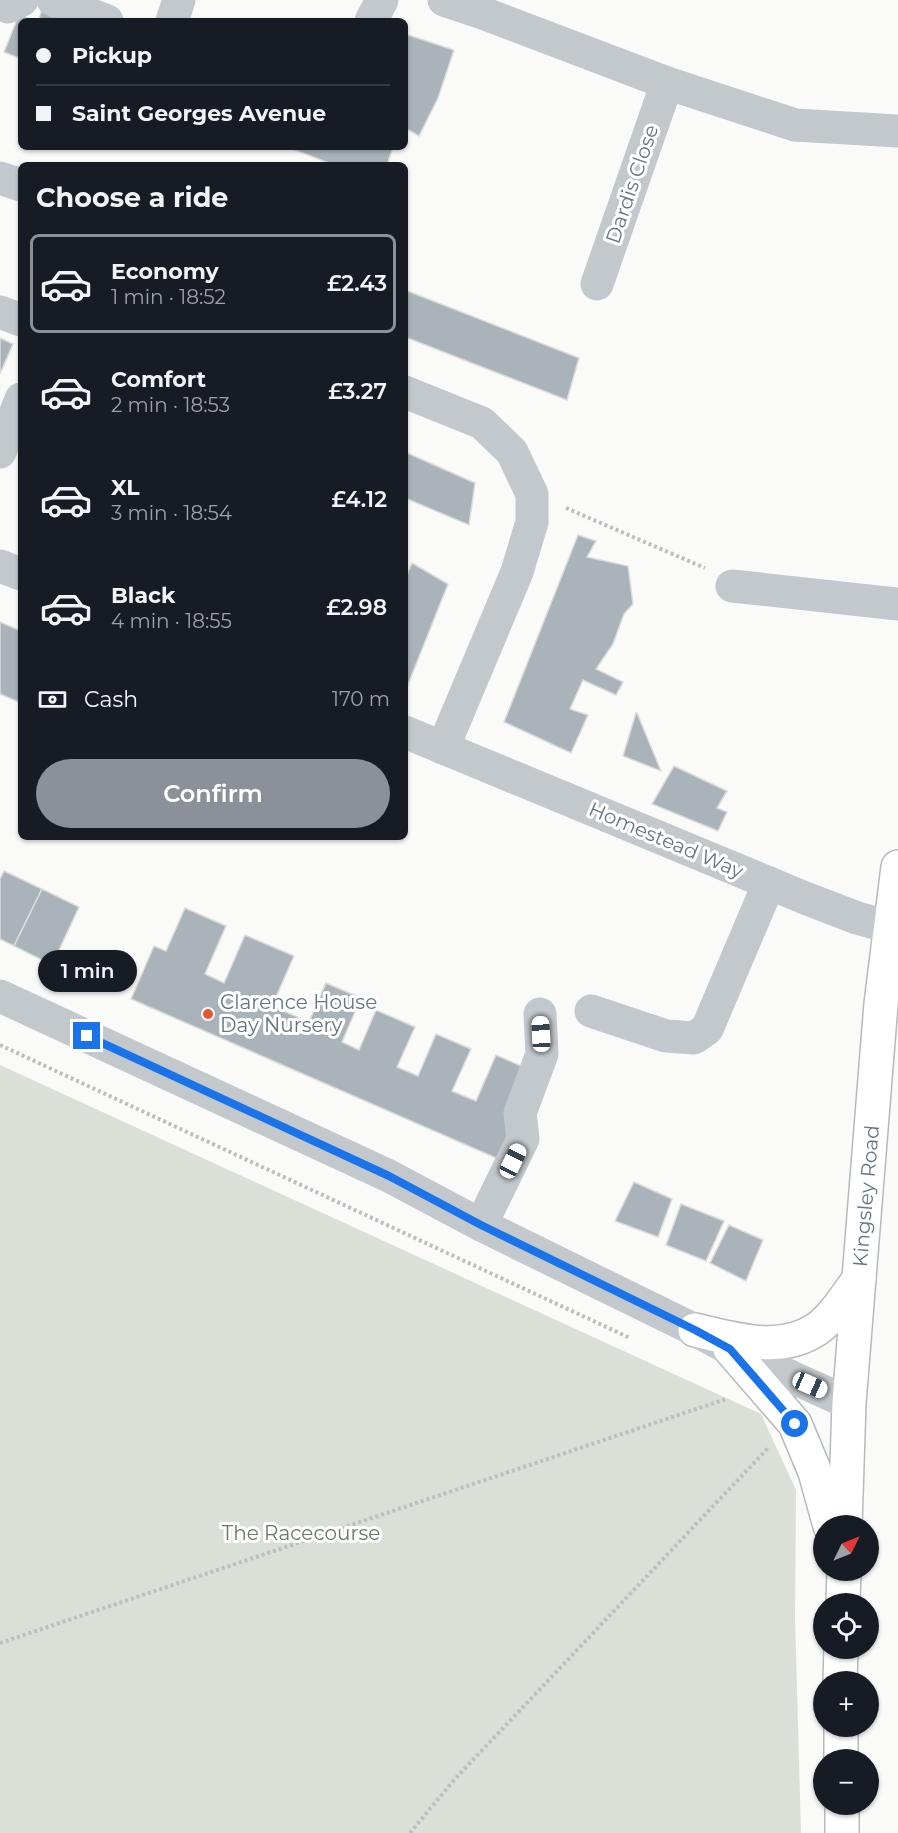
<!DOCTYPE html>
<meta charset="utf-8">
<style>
:root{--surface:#171b24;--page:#242831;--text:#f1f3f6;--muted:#9ea1a6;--line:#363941;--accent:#8c9099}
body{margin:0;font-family:Montserrat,sans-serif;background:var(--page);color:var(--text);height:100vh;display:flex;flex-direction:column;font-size:22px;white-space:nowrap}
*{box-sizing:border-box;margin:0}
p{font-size:20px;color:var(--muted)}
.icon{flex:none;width:33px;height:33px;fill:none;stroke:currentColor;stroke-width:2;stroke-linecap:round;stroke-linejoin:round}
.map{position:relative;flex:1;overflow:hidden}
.side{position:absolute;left:18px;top:162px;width:390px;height:678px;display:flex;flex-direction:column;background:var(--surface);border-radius:9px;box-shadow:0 2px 4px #0004}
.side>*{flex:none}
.banner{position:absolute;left:18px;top:18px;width:390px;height:132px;border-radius:9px;box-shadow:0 2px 4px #0004;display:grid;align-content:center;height:132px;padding:0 18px;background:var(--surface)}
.needle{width:39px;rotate:47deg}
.controls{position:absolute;left:813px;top:1515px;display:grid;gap:12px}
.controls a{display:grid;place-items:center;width:66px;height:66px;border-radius:50%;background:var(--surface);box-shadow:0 2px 4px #0004;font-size:30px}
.end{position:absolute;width:27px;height:27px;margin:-14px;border:8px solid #1a73e8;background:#fff;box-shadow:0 0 0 3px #fff}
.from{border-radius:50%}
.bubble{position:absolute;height:42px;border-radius:21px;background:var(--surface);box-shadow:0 2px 4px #0004;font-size:20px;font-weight:600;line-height:42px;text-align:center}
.car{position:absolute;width:18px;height:36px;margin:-18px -9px;border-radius:8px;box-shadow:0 0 4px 2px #0007;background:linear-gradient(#fff 24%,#345 0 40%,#fff 0 76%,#345 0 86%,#fff 0)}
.banner b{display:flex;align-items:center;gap:21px;height:57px;font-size:22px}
.banner b+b{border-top:2px solid var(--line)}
.banner i{width:15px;height:15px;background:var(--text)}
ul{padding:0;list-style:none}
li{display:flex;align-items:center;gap:18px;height:99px;margin:0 12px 9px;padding:0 6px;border:3px solid transparent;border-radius:9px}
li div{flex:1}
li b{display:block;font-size:22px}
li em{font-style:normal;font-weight:600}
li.selected{border-color:var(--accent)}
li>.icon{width:54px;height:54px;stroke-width:1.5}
h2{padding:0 18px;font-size:27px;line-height:72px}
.pay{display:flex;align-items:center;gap:15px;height:66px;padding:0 18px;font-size:22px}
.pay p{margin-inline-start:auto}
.cta{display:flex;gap:12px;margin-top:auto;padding:12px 18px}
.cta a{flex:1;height:69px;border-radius:36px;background:var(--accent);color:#fff;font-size:24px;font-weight:600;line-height:69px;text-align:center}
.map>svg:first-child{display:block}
.green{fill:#dadfd7}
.building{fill:#aab3b9;stroke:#dcdcda;stroke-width:1.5}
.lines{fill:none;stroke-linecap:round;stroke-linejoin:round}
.major-casing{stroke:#b5babe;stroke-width:36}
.path{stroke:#bbbfc2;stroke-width:4;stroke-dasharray:3 3;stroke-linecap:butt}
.minor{stroke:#c3c8cc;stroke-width:33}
.major{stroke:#fff;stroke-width:33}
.route{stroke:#1a73e8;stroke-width:8}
.poi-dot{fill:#e4572e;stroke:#fff;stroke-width:2}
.labels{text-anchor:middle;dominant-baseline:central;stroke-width:6;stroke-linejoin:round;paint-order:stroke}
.street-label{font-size:20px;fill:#657683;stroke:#fff}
.poi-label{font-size:20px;fill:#657683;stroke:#fff;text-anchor:start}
.park-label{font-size:20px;fill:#687a64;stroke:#fff}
</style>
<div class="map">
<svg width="898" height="1833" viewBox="0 0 898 1833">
<rect width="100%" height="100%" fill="#fafaf8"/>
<polygon class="green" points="0,1065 761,1414 796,1490 795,1618 801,1833 0,1833"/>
<g class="building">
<polygon points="42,10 71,21 38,21"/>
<polygon points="19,15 34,21 21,21 21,59 4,52"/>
<polygon points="405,34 454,50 438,98 419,136 405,128"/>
<polygon points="287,147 393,147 387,165 334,165"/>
<polygon points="405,290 579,358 567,400 405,337"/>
<polygon points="0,338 13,344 0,374"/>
<polygon points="405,452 475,483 469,525 405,498"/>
<polygon points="578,535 596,541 587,557 628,566 633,604 624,614 613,644 596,669 623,682 616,695 583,680 570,709 588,715 571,753 504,722"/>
<polygon points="412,563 448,584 407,687 405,687 405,580"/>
<polygon points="0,622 21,631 21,703 0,694"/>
<polygon points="636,713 637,713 661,771 623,756"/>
<polygon points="674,766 727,791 717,808 727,812 718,831 652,804"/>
<polygon points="4,871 42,889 14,946 0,939 0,879"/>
<polygon points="42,889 79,907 52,965 14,946"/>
<polygon points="185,908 226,926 205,974 224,983 245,935 294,956 272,1006 309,1022 326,983 361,998 342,1042 359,1050 376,1010 415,1027 397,1067 418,1076 436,1034 471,1049 452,1091 476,1101 496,1055 530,1070 503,1161 131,999 154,946 166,951"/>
<polygon points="634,1182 672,1199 658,1237 615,1221"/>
<polygon points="681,1204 724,1221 706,1261 666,1245"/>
<polygon points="729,1225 763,1240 746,1281 710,1263"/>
</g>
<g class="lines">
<g class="major-casing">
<g id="major">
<path d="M 695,1330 C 735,1339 780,1354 817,1329 C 834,1317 847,1295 859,1279"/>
<polyline points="730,1349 795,1424 815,1472 830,1526"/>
<polyline points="845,1526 849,1403 881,1004 898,867"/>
<polyline points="843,1604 844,1570"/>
<polyline points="840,1682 841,1648"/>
<polyline points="841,1726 841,1760"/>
<polyline points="842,1804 842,1833"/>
</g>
</g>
<g class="path">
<polyline points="566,508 705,568"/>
<polyline points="0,1045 630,1338"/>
<polyline points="0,1643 726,1399"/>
<polyline points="410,1833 454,1780 769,1447"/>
</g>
<g class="minor">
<polyline points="3,0 8,7 22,0"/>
<polyline points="53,0 107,21"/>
<polyline points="444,0 480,12 667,83 795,125 898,131"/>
<polyline points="172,21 179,0"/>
<polyline points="371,21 382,0"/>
<polyline points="0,178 21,185"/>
<polyline points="597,284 667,83"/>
<polyline points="0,312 21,320"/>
<polyline points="405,392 482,423 512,452 532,494 532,522 517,572 443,748"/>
<polyline points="0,452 21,399"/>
<polyline points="0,566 21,574"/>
<polyline points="732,586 898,604"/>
<polyline points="405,732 805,898 857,918 890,927"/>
<polyline points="0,996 389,1176 481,1225 695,1330 730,1349 849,1403"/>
<polyline points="591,1011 666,1036 694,1038 707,1029 769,883"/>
<polyline points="481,1225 523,1139 520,1113 542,1054 540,1014"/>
</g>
<use href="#major" class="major"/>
</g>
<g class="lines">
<polyline class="route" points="87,1036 389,1176 481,1225 695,1330 730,1349 795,1424"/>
</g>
<circle class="poi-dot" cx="208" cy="1014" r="6"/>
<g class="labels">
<g class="street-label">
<text transform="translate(632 184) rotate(-71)">Dardis Close</text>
<text transform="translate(666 840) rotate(23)">Homestead Way</text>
<text transform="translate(866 1196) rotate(-85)">Kingsley Road</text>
</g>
<g class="poi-label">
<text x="220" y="1002">Clarence House<tspan x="220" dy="23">Day Nursery</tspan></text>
</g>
<g class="park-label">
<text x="301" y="1533">The Racecourse</text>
</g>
</g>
</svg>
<div class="controls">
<a><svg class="needle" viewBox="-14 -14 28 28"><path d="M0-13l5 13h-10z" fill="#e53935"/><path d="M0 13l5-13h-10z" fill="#9ea1a6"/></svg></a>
<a><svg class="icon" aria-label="locate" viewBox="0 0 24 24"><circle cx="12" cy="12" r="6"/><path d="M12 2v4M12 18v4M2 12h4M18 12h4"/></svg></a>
<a>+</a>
<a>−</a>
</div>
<i class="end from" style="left:795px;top:1424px"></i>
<i class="end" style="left:87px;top:1036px"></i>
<div class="bubble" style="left:38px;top:950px;width:99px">1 min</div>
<i class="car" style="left:541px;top:1034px;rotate:357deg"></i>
<i class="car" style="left:513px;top:1161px;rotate:26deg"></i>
<i class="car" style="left:810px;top:1385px;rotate:114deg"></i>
<div class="banner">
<b><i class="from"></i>Pickup</b>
<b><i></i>Saint Georges Avenue</b>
</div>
<section class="side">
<h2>Choose a ride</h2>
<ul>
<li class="selected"><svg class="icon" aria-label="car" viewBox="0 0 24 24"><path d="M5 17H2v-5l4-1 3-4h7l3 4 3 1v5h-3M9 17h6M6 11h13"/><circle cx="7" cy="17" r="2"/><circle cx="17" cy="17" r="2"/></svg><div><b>Economy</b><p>1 min · 18:52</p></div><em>£2.43</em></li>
<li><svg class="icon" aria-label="car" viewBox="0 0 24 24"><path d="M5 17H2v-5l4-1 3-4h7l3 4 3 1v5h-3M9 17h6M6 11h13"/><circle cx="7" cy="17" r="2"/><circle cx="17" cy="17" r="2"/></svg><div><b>Comfort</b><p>2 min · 18:53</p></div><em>£3.27</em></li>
<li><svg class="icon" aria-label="car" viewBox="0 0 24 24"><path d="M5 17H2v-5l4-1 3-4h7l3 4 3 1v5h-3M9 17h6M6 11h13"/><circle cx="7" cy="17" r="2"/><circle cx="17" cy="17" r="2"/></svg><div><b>XL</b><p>3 min · 18:54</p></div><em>£4.12</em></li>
<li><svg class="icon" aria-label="car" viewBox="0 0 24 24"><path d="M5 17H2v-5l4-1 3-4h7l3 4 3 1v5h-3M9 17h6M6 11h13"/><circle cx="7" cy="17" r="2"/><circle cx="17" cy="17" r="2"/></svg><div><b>Black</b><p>4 min · 18:55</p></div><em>£2.98</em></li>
</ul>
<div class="pay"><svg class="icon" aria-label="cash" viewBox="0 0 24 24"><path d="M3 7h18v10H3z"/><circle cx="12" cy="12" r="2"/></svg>Cash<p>170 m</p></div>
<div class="cta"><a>Confirm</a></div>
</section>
</div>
